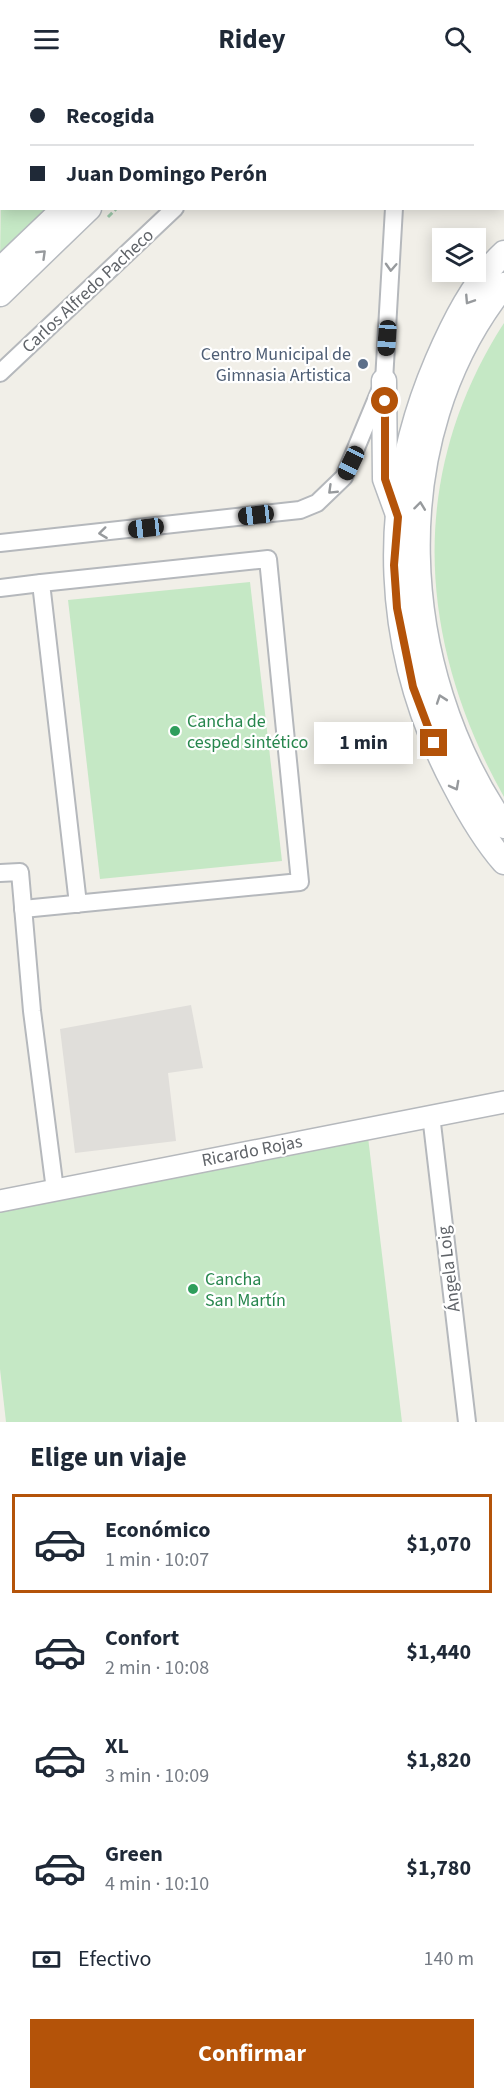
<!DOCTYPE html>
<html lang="es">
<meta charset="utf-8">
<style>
:root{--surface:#fff;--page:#f2f2f3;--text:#1f2937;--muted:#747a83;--line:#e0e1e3;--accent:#b45309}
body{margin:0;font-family:"Source Sans 3",sans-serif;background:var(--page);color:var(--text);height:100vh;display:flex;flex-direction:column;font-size:22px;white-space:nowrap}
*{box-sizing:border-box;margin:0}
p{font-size:20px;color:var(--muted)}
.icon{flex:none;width:33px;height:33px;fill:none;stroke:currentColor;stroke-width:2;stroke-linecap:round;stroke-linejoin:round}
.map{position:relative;height:1344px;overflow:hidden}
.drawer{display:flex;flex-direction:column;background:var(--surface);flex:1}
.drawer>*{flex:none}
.guide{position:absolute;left:0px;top:0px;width:504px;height:132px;box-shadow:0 3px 15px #0003;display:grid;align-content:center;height:132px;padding:0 30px;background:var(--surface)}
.fabs{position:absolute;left:432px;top:150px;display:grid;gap:12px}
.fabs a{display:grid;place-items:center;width:54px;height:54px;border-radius:0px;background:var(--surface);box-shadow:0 3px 15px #0003;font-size:30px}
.end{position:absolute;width:27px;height:27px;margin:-14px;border:8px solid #b45309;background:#fff;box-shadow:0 0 0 3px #fff}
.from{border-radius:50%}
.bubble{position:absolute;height:42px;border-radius:0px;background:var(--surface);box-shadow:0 3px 15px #0003;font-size:20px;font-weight:700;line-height:42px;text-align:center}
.car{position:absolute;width:18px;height:36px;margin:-18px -9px;border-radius:8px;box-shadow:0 0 4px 2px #0007;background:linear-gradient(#222 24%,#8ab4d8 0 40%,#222 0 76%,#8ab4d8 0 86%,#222 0)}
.guide b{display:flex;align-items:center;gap:21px;height:57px;font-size:22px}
.guide b+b{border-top:2px solid var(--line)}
.guide i{width:15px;height:15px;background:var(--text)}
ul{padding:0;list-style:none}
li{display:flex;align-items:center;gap:18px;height:99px;margin:0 12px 9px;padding:0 18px;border:3px solid transparent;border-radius:0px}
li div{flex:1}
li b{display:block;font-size:22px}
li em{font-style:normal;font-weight:700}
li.on{border-color:var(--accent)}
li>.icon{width:54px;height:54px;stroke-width:1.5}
h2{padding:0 30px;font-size:27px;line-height:72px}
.pay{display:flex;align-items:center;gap:15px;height:66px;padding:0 30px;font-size:22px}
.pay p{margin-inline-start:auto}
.action{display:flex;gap:12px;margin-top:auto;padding:12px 30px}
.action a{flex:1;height:69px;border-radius:0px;background:var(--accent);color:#fff;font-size:24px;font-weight:700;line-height:69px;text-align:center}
header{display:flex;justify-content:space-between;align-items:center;height:78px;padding:0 30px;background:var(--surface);font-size:27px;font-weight:700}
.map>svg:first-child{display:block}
.industrial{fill:#e0deda}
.green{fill:#c5e8c5}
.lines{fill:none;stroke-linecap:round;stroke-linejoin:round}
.minor-casing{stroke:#b5b8bc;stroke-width:20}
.tertiary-casing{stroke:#b5b8bc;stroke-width:24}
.secondary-casing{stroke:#b6babf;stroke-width:27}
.path{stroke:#9cc7a9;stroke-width:3;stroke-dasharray:6 3;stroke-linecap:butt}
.minor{stroke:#fff;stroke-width:16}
.tertiary{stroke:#fff;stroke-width:21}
.secondary{stroke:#fff;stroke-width:24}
.oneway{stroke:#979a9d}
.route{stroke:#b45309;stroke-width:8}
.service-dot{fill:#5c6f8a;stroke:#fff;stroke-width:2}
.leisure-dot{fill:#2e9e5b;stroke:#fff;stroke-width:2}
.labels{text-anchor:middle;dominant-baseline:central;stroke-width:4.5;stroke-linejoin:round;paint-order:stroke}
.street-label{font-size:18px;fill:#5f6368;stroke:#fff}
.service-label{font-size:18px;fill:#4e5e75;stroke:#fff;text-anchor:end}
.leisure-label{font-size:18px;fill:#27864d;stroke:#fff;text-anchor:start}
</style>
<header><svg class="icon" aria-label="menu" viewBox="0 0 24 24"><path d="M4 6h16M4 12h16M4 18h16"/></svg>Ridey<svg class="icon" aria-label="search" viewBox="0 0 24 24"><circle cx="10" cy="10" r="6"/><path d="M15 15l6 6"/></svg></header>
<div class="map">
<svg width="504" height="1344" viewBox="0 0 504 1344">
<rect width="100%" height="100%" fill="#f1efe8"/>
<polygon class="industrial" points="191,927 203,990 168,995 176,1063 75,1075 60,951"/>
<g class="green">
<polygon points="1,116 2,130 49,131 0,183"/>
<path d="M 504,245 L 504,719 C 417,564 406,397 504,245 Z"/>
<polygon points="250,504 282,783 100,801 68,522"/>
<polygon points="368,1059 402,1344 6,1344 0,1291 0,1132"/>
</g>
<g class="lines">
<g class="minor-casing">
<g id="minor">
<polyline points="166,0 168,2"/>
<polyline points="117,2 118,0"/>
<polyline points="309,2 311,0"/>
<polyline points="404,2 404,0"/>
<polyline points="0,57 2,58"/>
<polyline points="0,111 2,110"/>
<polyline points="0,295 175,130"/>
<polyline points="0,465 300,432 317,425 344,399 384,303 394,130"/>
<polyline points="0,510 41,505"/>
<polyline points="0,795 20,794 32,933 55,1112"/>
<polyline points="23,831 300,804 268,481 41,505 78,826"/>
<polyline points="431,1037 467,1344"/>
</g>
</g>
<g class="tertiary-casing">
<polyline id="tertiary" points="0,1123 504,1024"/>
</g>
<g class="secondary-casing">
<g id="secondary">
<polyline points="205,2 206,0"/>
<polyline points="226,2 228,0"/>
<path d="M 504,175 C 474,203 453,246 437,283 C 377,423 383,573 455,708 C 469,735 484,761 504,784"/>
<polyline points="0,192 65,130"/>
<path d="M 504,207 C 382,360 396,592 504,748"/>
<polyline points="0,216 89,130"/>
<polyline points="384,303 385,401 397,434"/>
</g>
</g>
<g class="path">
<polyline points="137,2 138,0"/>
<polyline points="254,2 256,0"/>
<polyline points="108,139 117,130"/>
</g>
<use href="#minor" class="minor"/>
<use href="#tertiary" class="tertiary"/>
<use href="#secondary" class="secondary"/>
</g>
<defs><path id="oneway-chevron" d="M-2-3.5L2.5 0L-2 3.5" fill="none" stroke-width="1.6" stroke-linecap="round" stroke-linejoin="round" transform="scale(1.5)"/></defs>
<g class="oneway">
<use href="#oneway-chevron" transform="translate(42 176) rotate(-44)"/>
<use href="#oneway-chevron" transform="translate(391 189) rotate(93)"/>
<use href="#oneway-chevron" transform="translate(469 222) rotate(123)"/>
<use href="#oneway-chevron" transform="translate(332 412) rotate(136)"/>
<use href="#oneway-chevron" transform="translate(420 428) rotate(-83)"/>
<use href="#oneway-chevron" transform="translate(103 455) rotate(173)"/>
<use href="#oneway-chevron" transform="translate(441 621) rotate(-109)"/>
<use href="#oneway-chevron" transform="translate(455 708) rotate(62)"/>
</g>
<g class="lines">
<polyline class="route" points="385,323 385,401 398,439 394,487 397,530 413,609 434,665"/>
</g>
<circle class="service-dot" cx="363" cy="286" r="6"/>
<g class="leisure-dot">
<circle cx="175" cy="653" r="6"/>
<circle cx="193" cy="1211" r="6"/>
</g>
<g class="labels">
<g class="street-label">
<text transform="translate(88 213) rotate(-43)">Carlos Alfredo Pacheco</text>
<text transform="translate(252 1073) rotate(-11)">Ricardo Rojas</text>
<text transform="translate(449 1191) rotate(-97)">Ángela Loig</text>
</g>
<g class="service-label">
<text x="351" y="276">Centro Municipal de<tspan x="351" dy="21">Gimnasia Artistica</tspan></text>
</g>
<g class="leisure-label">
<text x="187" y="643">Cancha de<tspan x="187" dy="21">cesped sintético</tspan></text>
<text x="205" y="1201">Cancha<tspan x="205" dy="21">San Martín</tspan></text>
</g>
</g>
</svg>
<div class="fabs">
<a><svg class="icon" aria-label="layers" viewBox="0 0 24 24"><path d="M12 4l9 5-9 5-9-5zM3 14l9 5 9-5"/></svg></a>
</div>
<i class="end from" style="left:385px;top:323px"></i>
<i class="end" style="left:434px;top:665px"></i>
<div class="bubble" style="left:314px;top:644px;width:99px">1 min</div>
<i class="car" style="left:387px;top:260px;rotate:184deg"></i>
<i class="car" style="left:351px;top:385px;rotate:206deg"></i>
<i class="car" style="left:256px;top:437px;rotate:263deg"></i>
<i class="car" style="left:146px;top:450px;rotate:263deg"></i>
<div class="guide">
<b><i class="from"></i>Recogida</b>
<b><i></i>Juan Domingo Perón</b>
</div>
</div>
<section class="drawer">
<h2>Elige un viaje</h2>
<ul>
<li class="on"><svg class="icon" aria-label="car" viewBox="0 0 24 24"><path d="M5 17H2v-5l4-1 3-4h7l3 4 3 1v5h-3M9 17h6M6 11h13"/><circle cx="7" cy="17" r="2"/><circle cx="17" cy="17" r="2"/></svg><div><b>Económico</b><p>1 min · 10:07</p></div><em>$1,070</em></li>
<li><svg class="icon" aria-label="car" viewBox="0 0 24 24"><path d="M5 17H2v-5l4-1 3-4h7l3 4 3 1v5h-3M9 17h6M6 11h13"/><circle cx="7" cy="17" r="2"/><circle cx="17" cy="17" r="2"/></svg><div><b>Confort</b><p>2 min · 10:08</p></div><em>$1,440</em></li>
<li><svg class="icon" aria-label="car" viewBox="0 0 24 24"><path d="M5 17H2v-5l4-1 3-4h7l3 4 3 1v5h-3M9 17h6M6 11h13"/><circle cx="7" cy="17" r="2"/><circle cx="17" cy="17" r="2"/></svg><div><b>XL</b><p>3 min · 10:09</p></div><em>$1,820</em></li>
<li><svg class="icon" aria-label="car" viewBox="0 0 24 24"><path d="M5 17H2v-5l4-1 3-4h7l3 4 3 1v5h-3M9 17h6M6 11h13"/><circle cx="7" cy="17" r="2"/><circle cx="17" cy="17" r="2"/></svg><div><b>Green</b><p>4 min · 10:10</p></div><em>$1,780</em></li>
</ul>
<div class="pay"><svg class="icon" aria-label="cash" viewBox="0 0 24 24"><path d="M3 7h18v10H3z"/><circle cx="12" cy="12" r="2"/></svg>Efectivo<p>140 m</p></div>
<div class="action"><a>Confirmar</a></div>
</section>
